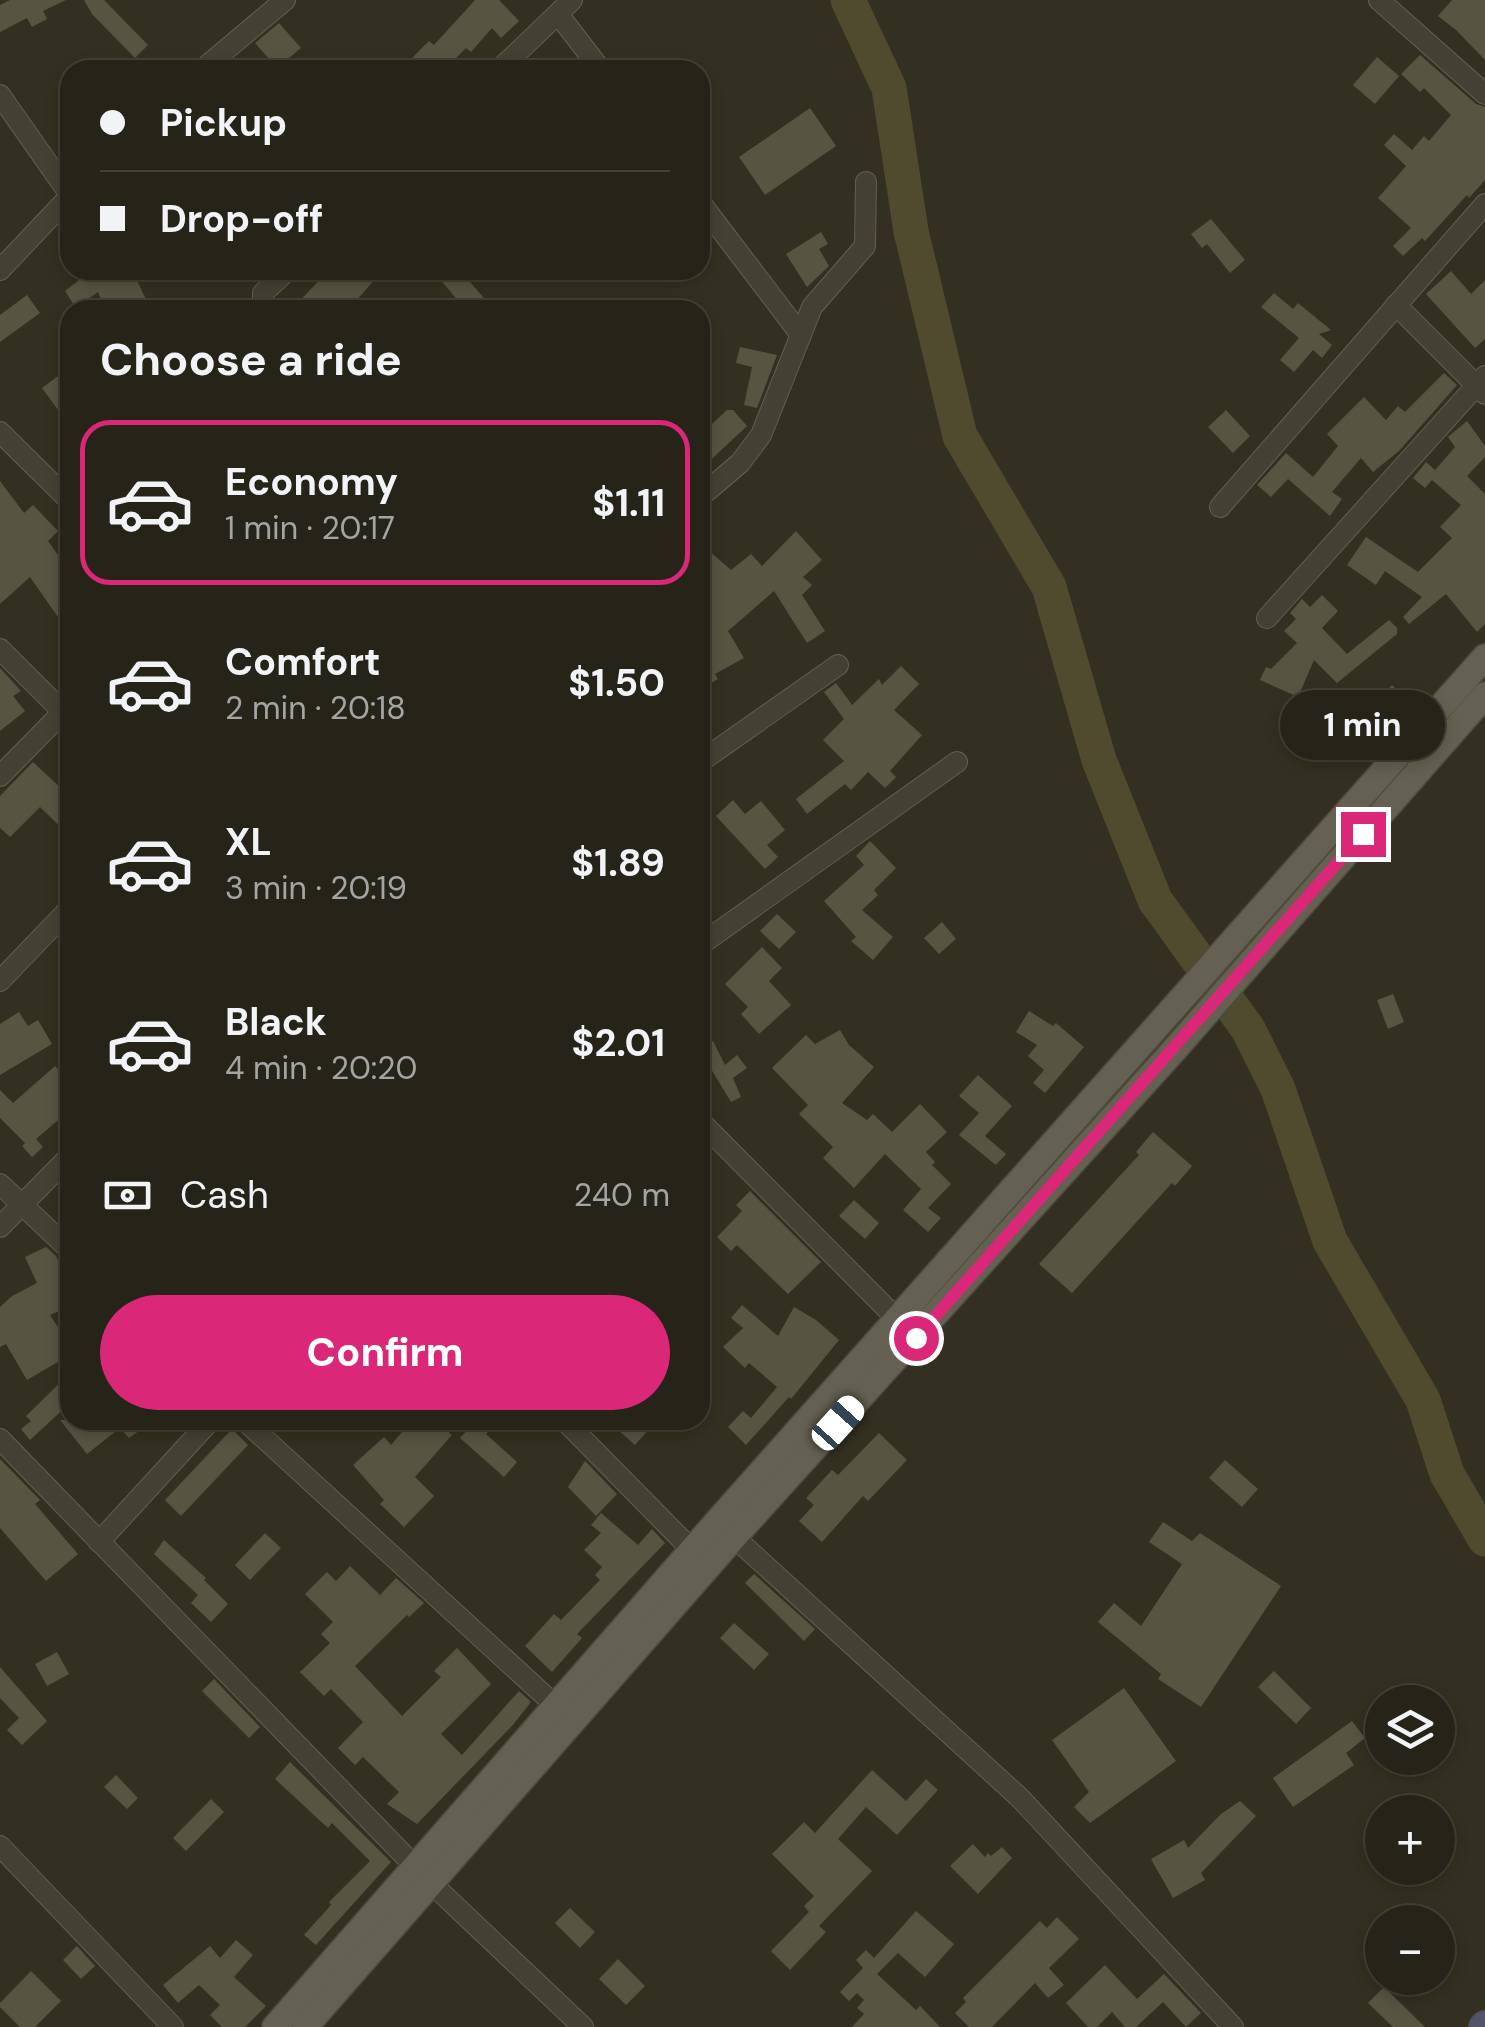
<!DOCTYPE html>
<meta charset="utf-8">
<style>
:root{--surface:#262419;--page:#2e2c22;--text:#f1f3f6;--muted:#a4a4a2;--line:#424138;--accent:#db2777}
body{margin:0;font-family:"DM Sans",sans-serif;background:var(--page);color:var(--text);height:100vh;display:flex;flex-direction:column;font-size:38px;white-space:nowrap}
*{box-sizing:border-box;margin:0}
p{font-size:32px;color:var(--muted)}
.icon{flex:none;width:55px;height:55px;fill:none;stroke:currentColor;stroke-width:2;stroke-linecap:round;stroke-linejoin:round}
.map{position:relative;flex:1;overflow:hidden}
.drawer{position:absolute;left:60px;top:300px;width:650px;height:1130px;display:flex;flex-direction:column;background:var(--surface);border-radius:30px;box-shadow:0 5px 15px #0003,0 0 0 2px var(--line)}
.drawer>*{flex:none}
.top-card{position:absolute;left:60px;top:60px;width:650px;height:220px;border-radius:30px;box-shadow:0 5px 15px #0003,0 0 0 2px var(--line);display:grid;align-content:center;height:220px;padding:0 40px;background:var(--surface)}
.fabs{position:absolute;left:1365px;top:1685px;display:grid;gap:20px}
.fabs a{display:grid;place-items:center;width:90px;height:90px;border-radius:50%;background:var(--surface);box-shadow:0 5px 15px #0003,0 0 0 2px var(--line);font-size:50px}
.end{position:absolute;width:45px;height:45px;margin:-22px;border:12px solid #db2777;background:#fff;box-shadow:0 0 0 5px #fff}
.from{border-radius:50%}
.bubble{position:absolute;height:70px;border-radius:35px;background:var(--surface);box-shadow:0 5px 15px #0003,0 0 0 2px var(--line);font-size:32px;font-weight:700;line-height:70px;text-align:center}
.car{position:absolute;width:30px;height:60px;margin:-30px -15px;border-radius:12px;box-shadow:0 0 8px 2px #0007;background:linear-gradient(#fff 24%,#345 0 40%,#fff 0 76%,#345 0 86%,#fff 0)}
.top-card b{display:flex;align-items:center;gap:35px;height:95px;font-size:38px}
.top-card b+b{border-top:2px solid var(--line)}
.top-card i{width:25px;height:25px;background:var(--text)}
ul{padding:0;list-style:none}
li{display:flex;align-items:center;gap:30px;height:165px;margin:0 20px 15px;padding:0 20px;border:5px solid transparent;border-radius:30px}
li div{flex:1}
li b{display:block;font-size:38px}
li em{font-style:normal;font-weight:700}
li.selected{border-color:var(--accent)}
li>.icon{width:90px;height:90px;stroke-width:1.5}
h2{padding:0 40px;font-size:45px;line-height:120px}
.pay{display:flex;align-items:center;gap:25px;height:110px;padding:0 40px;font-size:38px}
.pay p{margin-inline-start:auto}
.cta{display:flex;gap:20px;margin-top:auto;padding:20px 40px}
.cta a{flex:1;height:115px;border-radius:60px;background:var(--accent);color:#fff;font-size:40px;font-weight:700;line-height:115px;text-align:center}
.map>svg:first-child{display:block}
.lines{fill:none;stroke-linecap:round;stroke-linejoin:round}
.river{stroke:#504b2f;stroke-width:35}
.building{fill:#575442}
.minor-casing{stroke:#625f51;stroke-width:22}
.major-casing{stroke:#4d4b3d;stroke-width:28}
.highway-casing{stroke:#4e4c3e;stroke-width:32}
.minor{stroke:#444134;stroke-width:20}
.major{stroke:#646152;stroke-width:25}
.highway{stroke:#515469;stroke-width:30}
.route{stroke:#db2777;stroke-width:12}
</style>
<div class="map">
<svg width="1485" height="2027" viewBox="0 0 1485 2027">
<rect width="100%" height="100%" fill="#333021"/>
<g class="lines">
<polyline class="river" points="848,0 889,88 911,231 960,436 1049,587 1099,760 1155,900 1248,1029 1278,1089 1330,1241 1423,1400 1447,1474 1485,1539"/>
</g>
<g class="building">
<polygon points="10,0 66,0 43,11 47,19 32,27 27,18 0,32 0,5"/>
<polygon points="84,0 104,0 148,45 135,58 92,14"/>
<polygon points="475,0 499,0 519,21 501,38 492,28 471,52 466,48 444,70 400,70 429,41 434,45"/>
<polygon points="1452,0 1485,0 1485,60 1456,30 1438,16"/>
<polygon points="279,23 301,48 277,68 255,43"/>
<polygon points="1420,55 1476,104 1485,107 1485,180 1469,198 1467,195 1425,241 1422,238 1403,256 1393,246 1411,228 1378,198 1406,166 1384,145 1394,134 1412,150 1424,136 1429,141 1451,115 1424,88 1420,92 1401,74"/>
<polygon points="1377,57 1399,76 1375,104 1353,85"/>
<polygon points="810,108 836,146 765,195 739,157"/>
<polygon points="1211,219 1245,260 1230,273 1207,244 1202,248 1191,234"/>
<polygon points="821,232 828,244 819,249 829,266 807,287 786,254"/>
<polygon points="72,270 132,270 151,310 105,310 98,292 76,308 65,291 79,280"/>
<polygon points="329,270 383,270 348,310 291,310"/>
<polygon points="432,270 460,270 494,310 466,310"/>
<polygon points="1451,271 1471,294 1485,280 1485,339 1475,348 1426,294"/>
<polygon points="1274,293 1293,309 1298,303 1331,330 1319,334 1332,345 1322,358 1313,350 1294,372 1280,360 1299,338 1261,307"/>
<polygon points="27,295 40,313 0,342 0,315"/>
<polygon points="740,347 777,355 757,408 744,405 752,367 736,363"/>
<polygon points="70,367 70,426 42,388"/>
<polygon points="1444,373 1457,385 1399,451 1373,472 1361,458 1332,492 1342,499 1330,516 1288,479 1271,497 1257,485 1286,453 1313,477 1338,446 1327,434 1364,397 1386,420 1398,406 1405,412"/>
<polygon points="727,410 733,410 747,426 700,470 700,435"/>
<polygon points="1226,410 1250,436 1233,453 1208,427"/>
<polygon points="1467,421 1485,446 1485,457 1467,476 1485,494 1485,624 1477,632 1446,594 1409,624 1403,617 1422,597 1385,571 1376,585 1347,565 1366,537 1418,572 1452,538 1440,527 1461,505 1432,480 1425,488 1413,478 1426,462 1435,470 1455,447 1448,437"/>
<polygon points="0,481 24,513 33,505 58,531 48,541 70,572 70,608 58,617 30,577 0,604"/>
<polygon points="796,531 822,560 803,577 812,585 802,595 825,631 807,643 774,591 728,631 744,658 715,674 718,679 705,687 700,683 700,543 731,570 751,554 762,566"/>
<polygon points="1322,595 1338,611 1322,628 1347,654 1389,620 1397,628 1397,634 1337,683 1314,660 1298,697 1260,680 1266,667 1271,669 1297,643 1284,631 1296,619 1290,613 1302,599 1310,607"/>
<polygon points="901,666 919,684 894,710 922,735 890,771 896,777 885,788 868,772 851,790 845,784 807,814 796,799 844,761 823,740 844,719 824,692 836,683 852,705 879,679 882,685"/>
<polygon points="0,668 21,691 13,696 25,711 0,731"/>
<polygon points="1392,685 1413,705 1394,724 1373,704"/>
<polygon points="33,762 63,790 70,782 70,836 40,807 10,837 0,828 0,796"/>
<polygon points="733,800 745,814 761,801 785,830 767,845 778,857 765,869 716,816"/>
<polygon points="870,841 896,868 874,890 878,895 862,910 893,937 873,960 851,941 856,937 824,901 864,865 856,856"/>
<polygon points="777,914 796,932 779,949 760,931"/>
<polygon points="942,922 956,939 939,954 924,938"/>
<polygon points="762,947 782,968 769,981 791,1005 759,1034 741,1014 748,1007 725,984"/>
<polygon points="1393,994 1404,1022 1388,1029 1377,1000"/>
<polygon points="1029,1011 1053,1026 1056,1023 1084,1047 1045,1093 1033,1083 1044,1070 1028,1056 1037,1045 1016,1032"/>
<polygon points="19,1012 28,1026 38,1020 52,1044 0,1075 0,1024"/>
<polygon points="840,1030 849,1045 874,1067 842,1103 867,1120 873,1114 892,1132 920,1104 947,1132 926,1152 935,1162 932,1165 951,1184 928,1208 941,1218 928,1232 903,1210 921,1189 885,1154 854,1188 823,1158 833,1147 799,1114 808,1105 772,1068 806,1035 815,1044"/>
<polygon points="713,1041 725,1065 737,1055 747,1068 733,1078 741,1097 731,1102 708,1064 700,1069 700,1048"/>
<polygon points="55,1066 70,1083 62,1090 70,1100 70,1110 36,1139 43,1147 32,1157 22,1146 25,1143 0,1118 0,1090 13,1103"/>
<polygon points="978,1075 1012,1106 985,1136 1006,1154 996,1165 959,1135 979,1113 959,1096"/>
<polygon points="1153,1132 1192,1166 1175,1186 1172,1183 1072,1293 1039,1264 1139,1155 1136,1152"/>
<polygon points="750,1191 821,1262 788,1294 737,1245 731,1251 717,1237 742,1211 736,1205"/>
<polygon points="854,1200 879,1223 865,1239 839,1216"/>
<polygon points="46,1247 56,1256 70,1286 70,1306 50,1315 70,1346 70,1355 27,1380 6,1344 0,1347 0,1307 12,1296 37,1283 25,1257"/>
<polygon points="742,1305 778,1336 794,1307 816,1320 839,1340 791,1399 789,1397 746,1445 728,1427 743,1411 751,1418 777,1387 749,1363 745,1368 723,1347 743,1328 731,1318"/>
<polygon points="70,1373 70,1403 30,1440 21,1429 31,1421 26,1416"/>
<polygon points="60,1420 154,1420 129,1438 120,1428 87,1454"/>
<polygon points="412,1420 435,1420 452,1435 415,1477 434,1496 404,1527 380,1504 384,1500 353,1465 384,1437 391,1445"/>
<polygon points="476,1420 498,1420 486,1434 517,1462 504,1477 460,1438"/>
<polygon points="628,1420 657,1420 635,1445 619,1431"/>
<polygon points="232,1429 248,1445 181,1516 165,1500"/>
<polygon points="879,1433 907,1460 868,1501 863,1496 822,1542 799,1521 814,1505 806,1498 832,1470 838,1475"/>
<polygon points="0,1459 40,1500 35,1504 78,1554 46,1581 0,1528"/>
<polygon points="1225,1460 1258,1489 1242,1507 1209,1478"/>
<polygon points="585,1461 617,1494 596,1516 568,1487"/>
<polygon points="601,1513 638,1545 652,1529 665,1543 577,1634 582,1638 552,1672 525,1646 554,1614 561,1620 600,1580 595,1575 602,1567 584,1550 601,1533 591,1525"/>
<polygon points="1163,1522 1192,1541 1200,1533 1281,1586 1201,1707 1158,1679 1161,1674 1098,1622 1114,1603 1141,1626 1182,1564 1149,1542"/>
<polygon points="265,1533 281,1548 250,1580 235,1565"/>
<polygon points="164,1540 206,1578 204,1580 228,1604 211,1622 191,1603 198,1595 154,1554"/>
<polygon points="350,1566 380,1595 396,1578 424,1603 409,1617 407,1615 355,1666 402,1716 441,1677 434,1671 457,1648 491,1684 441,1734 462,1755 519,1691 531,1702 512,1726 417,1824 387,1804 399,1792 363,1757 355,1765 338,1748 363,1722 331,1689 324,1696 300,1672 330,1643 321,1634 333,1622 305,1594 327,1572 336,1581"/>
<polygon points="754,1574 815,1629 804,1641 745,1583"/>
<polygon points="734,1623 769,1654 754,1670 720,1638"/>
<polygon points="57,1652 69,1674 47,1686 35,1664"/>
<polygon points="0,1667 47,1721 22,1745 7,1730 19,1718 0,1698"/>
<polygon points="1274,1671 1311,1708 1296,1724 1258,1687"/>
<polygon points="214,1679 260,1727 249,1738 202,1691"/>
<polygon points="1124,1688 1176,1761 1090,1823 1074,1807 1089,1792 1052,1740"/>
<polygon points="1352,1721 1365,1738 1346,1753 1354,1765 1293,1807 1273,1778"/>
<polygon points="290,1762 391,1862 316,1945 304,1935 331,1905 329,1902 370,1861 332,1823 328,1828 275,1779"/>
<polygon points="872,1770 906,1801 926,1779 938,1790 897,1835 866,1807 838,1839 872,1871 819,1926 826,1932 790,1970 771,1951 809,1912 804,1906 814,1896 772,1854 804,1822 815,1833"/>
<polygon points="116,1775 138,1798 127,1809 104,1787"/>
<polygon points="211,1799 224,1812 186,1851 173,1838"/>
<polygon points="1240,1801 1256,1816 1201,1873 1205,1880 1173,1898 1151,1859 1184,1840 1188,1848 1221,1814"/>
<polygon points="973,1844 985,1857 988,1853 991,1856 1002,1847 1012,1858 978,1894 950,1866"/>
<polygon points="570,1908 595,1932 580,1948 555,1923"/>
<polygon points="916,1911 954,1944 925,1977 898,1953 877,1974 916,2010 920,2006 940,2027 852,2027 864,2014 857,2008 864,2000 857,1993 849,2001 840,1992 863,1968 856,1960 866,1950 874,1958"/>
<polygon points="1057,1917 1079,1939 1049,1968 1064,1985 1048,1998 1035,1983 992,2027 969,2027 955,2013 966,2002 963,1998 1040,1921 1047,1928"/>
<polygon points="236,1940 253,1955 234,1977 266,2006 245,2027 222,2027 210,2015 220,2005 199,1985 178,2003 163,1985 210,1946 220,1958"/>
<polygon points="77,1946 95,1966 81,1979 63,1960"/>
<polygon points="618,1959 645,1986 626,2005 599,1979"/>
<polygon points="1105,1965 1137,1999 1164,1974 1201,2013 1186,2027 1163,2002 1136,2027 1125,2027 1112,2012 1097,2027 1088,2027 1066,2003"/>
<polygon points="31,1971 61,2001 35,2027 20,2027 0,2007 0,2003"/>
<polygon points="1384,1987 1425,2027 1393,2027 1368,2003"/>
</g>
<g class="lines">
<g class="minor-casing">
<g id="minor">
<polyline points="1379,0 1485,94"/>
<polyline points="558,14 601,70"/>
<polyline points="202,70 285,0"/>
<polyline points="499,70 572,0"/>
<polyline points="0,95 70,195"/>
<polyline points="700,202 801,335"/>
<polyline points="0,270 70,196"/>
<polyline points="1396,305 1485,394"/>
<polyline points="263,310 263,293 288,270"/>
<polyline points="0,432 70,501"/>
<polyline points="700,497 740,463 761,435 812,307 865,246 866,182"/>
<polyline points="1220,507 1485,204"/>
<polyline points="1267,618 1485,376"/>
<polyline points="0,649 70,719"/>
<polyline points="700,762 838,665"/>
<polyline points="0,776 63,712"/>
<polyline points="700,945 957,762"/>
<polyline points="0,981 70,908"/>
<polyline points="700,1121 907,1329"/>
<polyline points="0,1184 70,1250"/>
<polyline points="0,1227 70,1156"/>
<polyline points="244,1420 556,1706"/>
<polyline points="564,1420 692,1550"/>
<polyline points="0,1439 431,1883 583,2027"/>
<polyline points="734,1537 1020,1798 1233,2027"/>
<polyline points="99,1542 211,1420"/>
<polyline points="0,1846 173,2027"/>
</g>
</g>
<g class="major-casing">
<g id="major">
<polyline points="275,2027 692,1550 1485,657"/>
<polyline points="305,2027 734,1537 1175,1049 1485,695"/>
</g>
</g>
<g class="highway-casing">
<polyline id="highway" points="1484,2027 1485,2026"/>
</g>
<use href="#minor" class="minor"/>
<use href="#major" class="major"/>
<use href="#highway" class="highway"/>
</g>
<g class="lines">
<polyline class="route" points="916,1338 1363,834"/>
</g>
</svg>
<div class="fabs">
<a><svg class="icon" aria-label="layers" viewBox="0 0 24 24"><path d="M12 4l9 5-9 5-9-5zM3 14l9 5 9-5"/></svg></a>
<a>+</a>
<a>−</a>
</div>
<i class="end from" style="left:916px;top:1338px"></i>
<i class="end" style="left:1363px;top:834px"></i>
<div class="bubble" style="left:1280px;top:690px;width:165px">1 min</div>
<i class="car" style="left:838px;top:1423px;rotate:42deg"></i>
<div class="top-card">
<b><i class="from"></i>Pickup</b>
<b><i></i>Drop-off</b>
</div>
<section class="drawer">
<h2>Choose a ride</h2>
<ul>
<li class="selected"><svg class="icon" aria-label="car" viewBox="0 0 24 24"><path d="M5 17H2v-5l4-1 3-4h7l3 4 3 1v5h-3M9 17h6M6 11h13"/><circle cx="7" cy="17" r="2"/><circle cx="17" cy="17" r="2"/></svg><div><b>Economy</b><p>1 min · 20:17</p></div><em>$1.11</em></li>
<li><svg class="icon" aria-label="car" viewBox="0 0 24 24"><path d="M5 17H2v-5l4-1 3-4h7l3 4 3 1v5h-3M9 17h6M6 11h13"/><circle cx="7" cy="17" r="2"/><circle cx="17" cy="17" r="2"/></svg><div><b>Comfort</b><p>2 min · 20:18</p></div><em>$1.50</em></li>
<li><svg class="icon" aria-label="car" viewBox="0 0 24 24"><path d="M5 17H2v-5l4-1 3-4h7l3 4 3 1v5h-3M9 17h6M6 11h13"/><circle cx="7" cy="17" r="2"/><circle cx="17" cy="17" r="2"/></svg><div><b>XL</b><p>3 min · 20:19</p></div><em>$1.89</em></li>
<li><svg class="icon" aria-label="car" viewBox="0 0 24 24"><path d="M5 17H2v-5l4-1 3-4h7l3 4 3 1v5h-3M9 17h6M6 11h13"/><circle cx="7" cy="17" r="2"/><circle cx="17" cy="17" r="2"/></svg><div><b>Black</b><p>4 min · 20:20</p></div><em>$2.01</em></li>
</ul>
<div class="pay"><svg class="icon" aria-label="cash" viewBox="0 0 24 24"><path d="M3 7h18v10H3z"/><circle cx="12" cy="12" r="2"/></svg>Cash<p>240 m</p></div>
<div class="cta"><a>Confirm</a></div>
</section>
</div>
